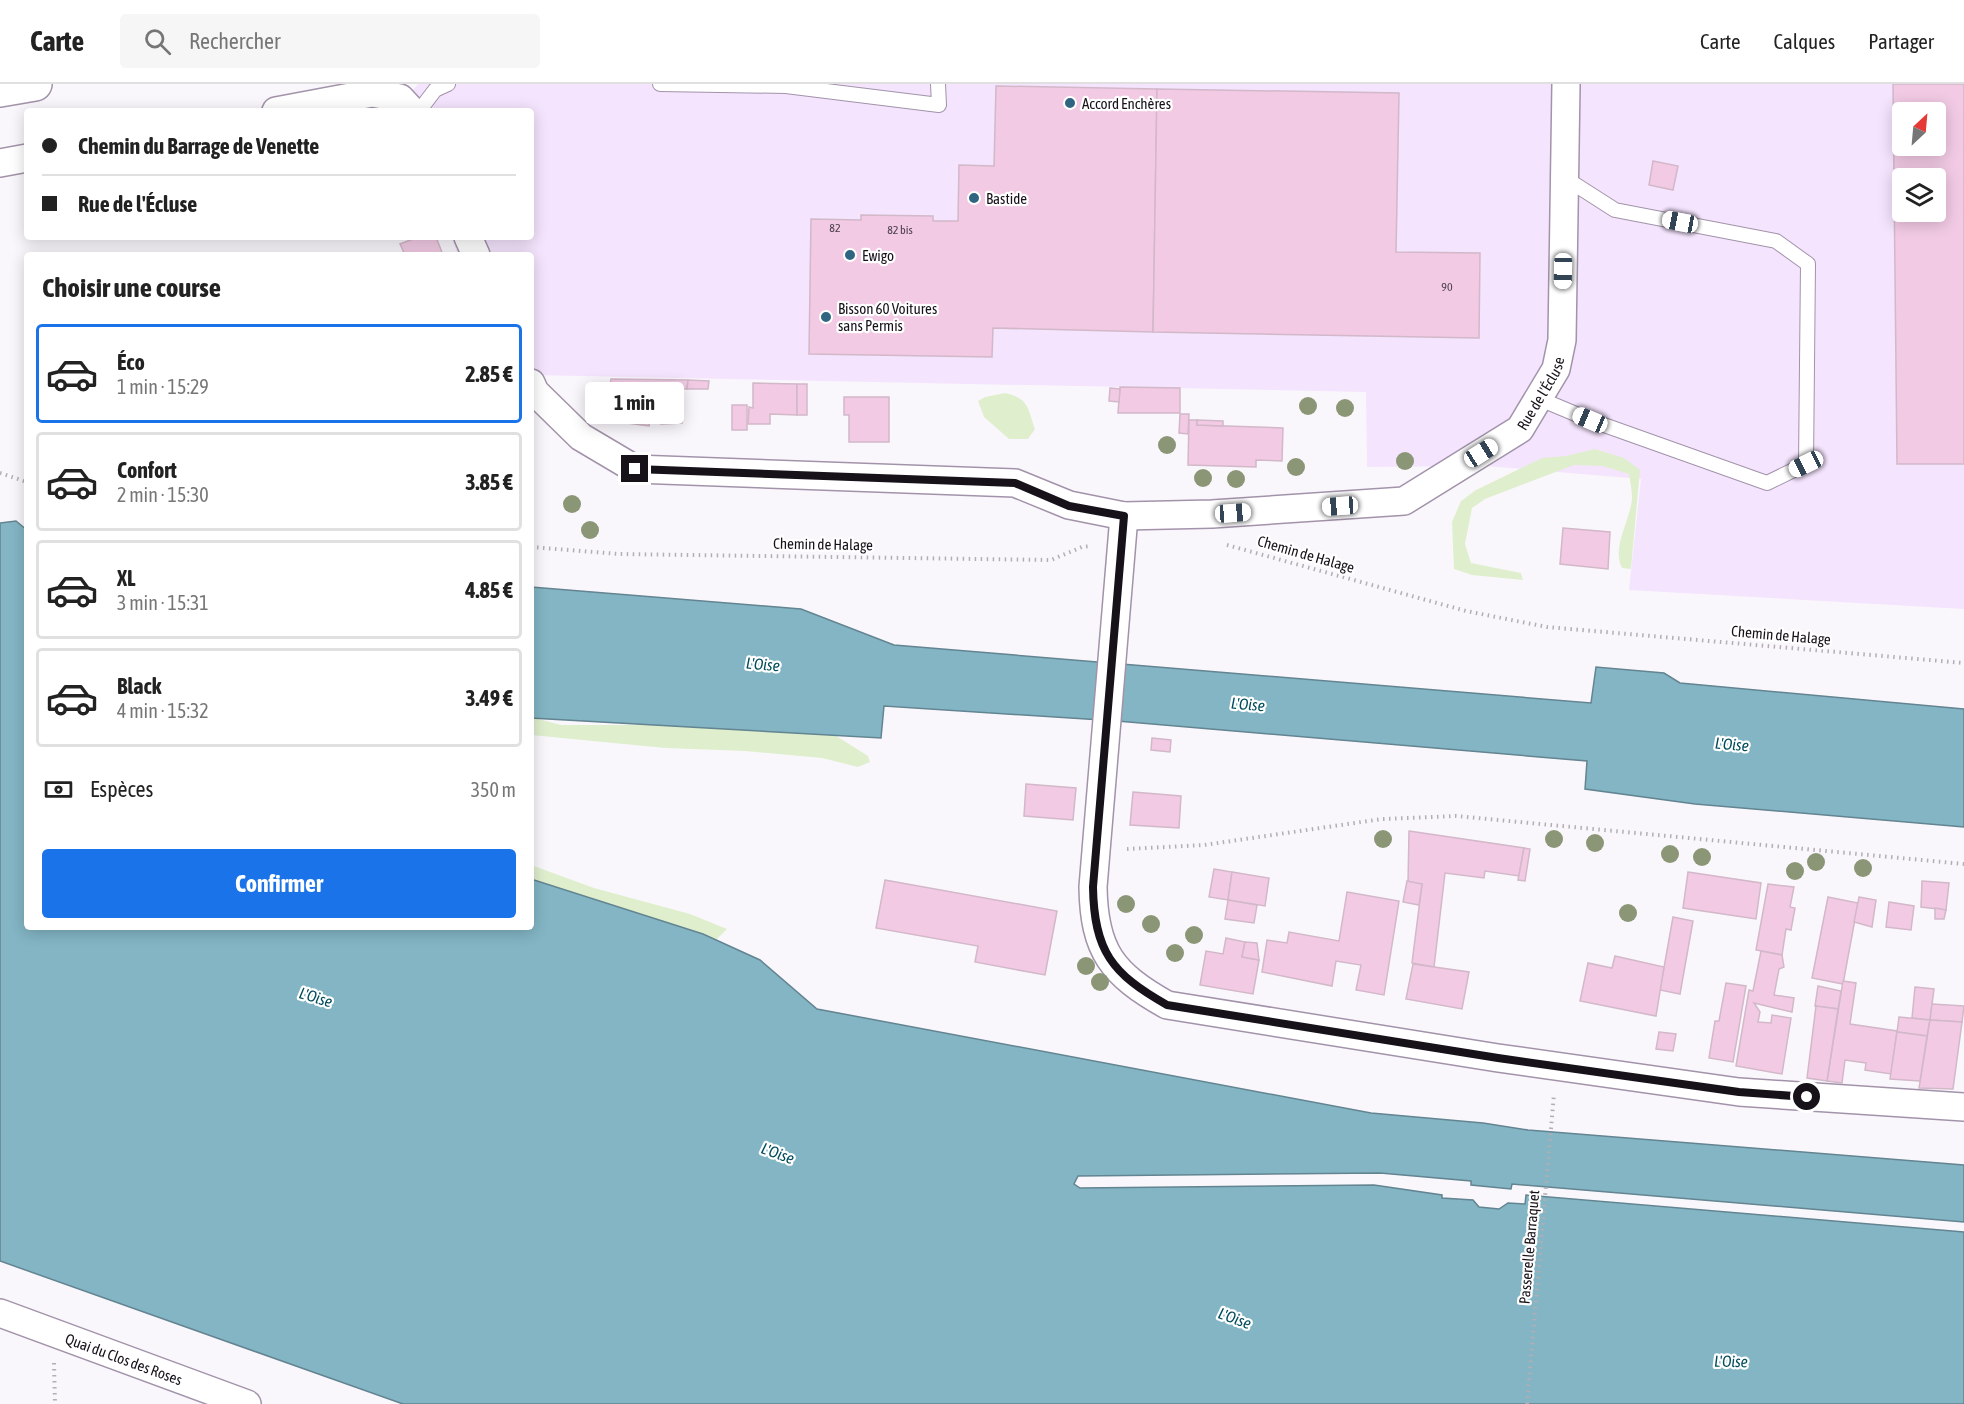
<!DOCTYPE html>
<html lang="fr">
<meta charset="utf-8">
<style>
:root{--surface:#fff;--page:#f6f6f6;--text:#222;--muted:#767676;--line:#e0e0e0;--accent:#1a73e8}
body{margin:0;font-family:"Asap Condensed",sans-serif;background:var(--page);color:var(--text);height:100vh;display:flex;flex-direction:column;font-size:22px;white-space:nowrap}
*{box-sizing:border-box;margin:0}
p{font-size:20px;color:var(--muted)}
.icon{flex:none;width:33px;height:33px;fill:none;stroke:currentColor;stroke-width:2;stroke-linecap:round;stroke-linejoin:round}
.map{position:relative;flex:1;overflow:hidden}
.sheet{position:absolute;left:24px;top:168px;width:510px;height:678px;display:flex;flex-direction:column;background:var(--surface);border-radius:6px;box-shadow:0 3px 15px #0003}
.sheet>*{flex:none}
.guide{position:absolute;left:24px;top:24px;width:510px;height:132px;border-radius:6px;box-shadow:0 3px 15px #0003;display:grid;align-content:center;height:132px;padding:0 18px;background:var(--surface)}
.needle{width:39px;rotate:26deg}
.fabs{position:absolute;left:1892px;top:18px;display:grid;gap:12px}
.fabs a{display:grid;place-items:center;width:54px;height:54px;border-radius:6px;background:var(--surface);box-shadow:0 3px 15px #0003;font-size:30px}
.end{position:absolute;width:27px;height:27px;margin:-14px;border:8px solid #17121a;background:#fff;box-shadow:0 0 0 3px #fff}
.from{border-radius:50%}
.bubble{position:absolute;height:42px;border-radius:6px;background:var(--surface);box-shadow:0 3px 15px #0003;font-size:20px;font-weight:700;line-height:42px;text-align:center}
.car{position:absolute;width:18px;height:36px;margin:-18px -9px;border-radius:8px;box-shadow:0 0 4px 2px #0007;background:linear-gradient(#fff 24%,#345 0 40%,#fff 0 76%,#345 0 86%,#fff 0)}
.guide b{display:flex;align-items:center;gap:21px;height:57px;font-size:22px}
.guide b+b{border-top:2px solid var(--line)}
.guide i{width:15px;height:15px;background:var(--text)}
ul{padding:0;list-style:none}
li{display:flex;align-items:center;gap:18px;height:99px;margin:0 12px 9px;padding:0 6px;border:3px solid var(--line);border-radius:6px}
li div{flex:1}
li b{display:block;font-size:22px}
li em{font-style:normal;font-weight:700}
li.selected{border-color:var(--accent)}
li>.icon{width:54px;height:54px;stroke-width:1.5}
h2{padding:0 18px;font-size:27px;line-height:72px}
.pay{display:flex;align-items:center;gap:15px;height:66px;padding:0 18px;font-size:22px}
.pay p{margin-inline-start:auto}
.primary-button{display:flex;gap:12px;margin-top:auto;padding:12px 18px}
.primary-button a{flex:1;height:69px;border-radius:6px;background:var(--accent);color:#fff;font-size:24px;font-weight:700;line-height:69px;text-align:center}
header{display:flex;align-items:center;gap:36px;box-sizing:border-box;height:84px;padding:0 30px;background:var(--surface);border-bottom:2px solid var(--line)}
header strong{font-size:28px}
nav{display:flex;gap:33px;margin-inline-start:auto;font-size:21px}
.search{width:420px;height:54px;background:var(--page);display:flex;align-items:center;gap:15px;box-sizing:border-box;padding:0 21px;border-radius:6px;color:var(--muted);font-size:22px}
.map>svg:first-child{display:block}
.built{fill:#f4e4fd;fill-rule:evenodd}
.green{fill:#dfefce}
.water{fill:#83b5c4;stroke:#638491;stroke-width:1.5}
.building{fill:#f2cae4;stroke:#d2b8c9;stroke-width:1.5;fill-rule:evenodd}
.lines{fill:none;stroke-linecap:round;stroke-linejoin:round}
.lane-casing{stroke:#a293aa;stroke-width:16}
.street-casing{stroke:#a293aa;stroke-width:30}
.secondary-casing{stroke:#a293aa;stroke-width:36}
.path{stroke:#b2aeb4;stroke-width:4;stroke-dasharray:1.5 4.5;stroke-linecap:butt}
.lane{stroke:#fff;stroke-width:14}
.street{stroke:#fff;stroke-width:27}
.secondary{stroke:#fff;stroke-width:33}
.tree{fill:#8b9677}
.route{stroke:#17121a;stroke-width:8}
.poi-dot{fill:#306581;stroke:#fff;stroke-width:2}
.labels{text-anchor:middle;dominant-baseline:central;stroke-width:4.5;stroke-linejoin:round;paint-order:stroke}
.number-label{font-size:12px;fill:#4e404c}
.poi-label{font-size:15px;fill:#17121a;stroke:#fff;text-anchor:start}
.street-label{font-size:15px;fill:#17121a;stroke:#fff}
.water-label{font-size:16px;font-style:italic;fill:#004c5c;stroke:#fff}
</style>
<header>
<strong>Carte</strong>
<div class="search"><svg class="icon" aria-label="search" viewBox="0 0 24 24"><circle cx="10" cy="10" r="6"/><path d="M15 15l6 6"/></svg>Rechercher</div>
<nav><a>Carte</a><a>Calques</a><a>Partager</a></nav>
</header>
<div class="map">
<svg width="1964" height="1320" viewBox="0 0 1964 1320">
<rect width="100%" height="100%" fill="#faf7fc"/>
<path class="built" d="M 418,0 L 1964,0 L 1964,525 L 1629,506 L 1641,395 L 1486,382 L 1367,383 L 1366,308 L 531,291 L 531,171 L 458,171 L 451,153 L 531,153 L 531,27 L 402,27 L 400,22 ZM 1902,28 L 1935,28 L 1935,62 L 1902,62 ZM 1902,94 L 1935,94 L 1935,128 L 1902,128 Z"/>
<g class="green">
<path d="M 1005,309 C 1029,314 1028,325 1035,345 L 1028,355 L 1009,355 L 984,333 L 978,317 L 985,313 Z"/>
<path d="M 1595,365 L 1624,374 L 1640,386 L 1631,485 L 1622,484 C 1611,463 1631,435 1632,414 C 1632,406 1630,397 1629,390 L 1603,382 L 1574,381 L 1485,415 L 1472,424 L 1465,460 L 1471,479 L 1521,489 L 1523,496 L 1472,491 L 1454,485 L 1452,438 L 1461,417 L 1476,406 L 1542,374 L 1566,372 Z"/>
<polygon points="531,633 561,641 675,641 830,648 868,672 870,678 858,683 822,674 745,667 665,664 531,651"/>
<polygon points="531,781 594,804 690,830 727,845 710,862 531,803"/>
</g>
<g class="water">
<polygon points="16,437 27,446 27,843 531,843 531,795 703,850 760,876 817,925 1371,1029 1483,1039 1528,1046 1964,1081 1964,1138 1512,1100 1511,1105 1471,1101 1471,1097 1380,1089 1078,1092 1074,1100 1080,1104 1374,1101 1442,1111 1442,1114 1473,1116 1479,1123 1499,1125 1508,1119 1525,1120 1526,1111 1964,1148 1964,1320 403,1320 0,1177 0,439"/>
<polygon points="531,503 801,525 894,561 1591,619 1596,583 1664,589 1680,599 1964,625 1964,743 1695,720 1585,705 1587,677 1117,637 884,622 881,654 531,634"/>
</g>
<g class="building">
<path d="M 1893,0 L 1964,0 L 1964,380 L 1897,380 ZM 1902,28 L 1935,28 L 1935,62 L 1902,62 ZM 1902,94 L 1935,94 L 1935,128 L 1902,128 Z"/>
<polygon points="996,2 1157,5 1153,248 993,244 992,273 809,270 811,135 861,136 861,131 933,132 933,137 958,137 959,81 994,82"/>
<polygon points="1157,5 1399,9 1396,168 1480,169 1479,254 1153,248"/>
<polygon points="1653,77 1678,82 1673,106 1649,101"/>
<polygon points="418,153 436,153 443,171 405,171 400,160"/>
<polygon points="611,295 688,296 687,305 653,304 649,342 627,339 612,331 615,309 609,308"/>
<polygon points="688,296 709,297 708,305 687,305"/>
<polygon points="753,299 797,300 797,331 770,330 770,340 748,340 749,323 753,324"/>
<rect x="797" y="300" width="10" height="31"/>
<polygon points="1120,303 1180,304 1180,329 1118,329"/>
<polygon points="1110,304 1120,305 1119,318 1109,317"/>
<polygon points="844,313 889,313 889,358 849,358 849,331 844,331"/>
<rect x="732" y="321" width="15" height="25"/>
<polygon points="662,324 682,325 682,339 661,340"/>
<polygon points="1180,330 1189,330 1188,350 1179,349"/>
<polygon points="1189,336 1197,336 1197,341 1283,344 1282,377 1256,376 1256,383 1188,381"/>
<polygon points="1197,336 1223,337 1223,342 1197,341"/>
<polygon points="1563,444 1610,448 1608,485 1560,480"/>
<polygon points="1152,654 1171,656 1170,668 1151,666"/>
<polygon points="1026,700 1076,704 1073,736 1024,732"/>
<polygon points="1133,708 1181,712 1179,744 1130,741"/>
<polygon points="1409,747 1524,764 1519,792 1485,787 1484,794 1445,789 1434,883 1412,879 1422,800 1408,799"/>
<polygon points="1524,764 1530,765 1525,797 1518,796"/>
<polygon points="1214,785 1232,788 1228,816 1209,813"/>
<polygon points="1232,788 1269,794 1265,822 1228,816"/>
<polygon points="1688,788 1761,799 1756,835 1683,824"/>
<polygon points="885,796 1057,827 1045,891 975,878 978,862 876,844"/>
<polygon points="1407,797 1422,800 1419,821 1403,818"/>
<polygon points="1922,797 1949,799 1946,826 1921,823"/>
<polygon points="1768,800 1794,803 1790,823 1795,824 1791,846 1786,845 1782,871 1756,866"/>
<polygon points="1347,808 1399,817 1384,911 1356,906 1361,881 1336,877 1332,902 1262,888 1267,856 1287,859 1289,848 1339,857"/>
<polygon points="1828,813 1858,819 1843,900 1812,894"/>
<polygon points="1859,813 1876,816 1872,843 1854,838"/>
<polygon points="1228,816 1257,821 1254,839 1225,835"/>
<polygon points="1889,818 1914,822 1911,846 1886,843"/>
<polygon points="1935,824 1946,826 1944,835 1935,835"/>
<polygon points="1673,833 1693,837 1680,910 1660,906"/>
<polygon points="1226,854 1245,858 1242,873 1259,876 1253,910 1200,901 1206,867 1223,870"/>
<polygon points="1245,858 1257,859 1259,876 1242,873"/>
<polygon points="1761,867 1782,871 1784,883 1779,885 1774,911 1794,914 1792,928 1754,919 1760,928 1758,938 1771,939 1772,931 1791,934 1782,990 1736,982 1749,906 1753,907"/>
<polygon points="1615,872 1664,883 1656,932 1580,917 1588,879 1612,884"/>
<polygon points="1413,880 1469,888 1462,925 1406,915"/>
<polygon points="1843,897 1856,899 1850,940 1897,947 1891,990 1865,986 1866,979 1845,976 1842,999 1827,997"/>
<polygon points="1726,899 1746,902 1733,978 1709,974 1715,937 1719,937"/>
<polygon points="1818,902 1841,907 1838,925 1815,922"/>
<polygon points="1915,903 1934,905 1930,936 1912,934"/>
<polygon points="1932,920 1964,922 1962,938 1930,936"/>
<polygon points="1816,922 1838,925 1827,997 1807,994"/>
<polygon points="1899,933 1930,936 1927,952 1897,948"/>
<polygon points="1930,936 1962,938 1953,1005 1919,1004"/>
<polygon points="1659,948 1676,950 1673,967 1656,965"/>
<polygon points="1897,948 1927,952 1920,997 1890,995"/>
</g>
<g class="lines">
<g class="lane-casing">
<g id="lane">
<polyline points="660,0 786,2 939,21 938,0"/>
<polyline points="419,27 435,6 448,0"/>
<polyline points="1540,315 1590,336 1767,399 1806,380 1808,180 1776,157 1615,126 1565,94"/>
</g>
</g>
<g class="street-casing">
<g id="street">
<polyline points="276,27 372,9 400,14 412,27"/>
<polyline points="0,79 27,74"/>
<polyline points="468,153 476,171"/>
<path id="s1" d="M 531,299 L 535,308 L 581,353 L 635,385 L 1015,399 L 1069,421 L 1124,432 L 1212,430 L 1404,417 L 1520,345 L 1556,285 L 1562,256 L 1566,0"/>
<path d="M 1124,432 L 1093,803 C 1094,867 1112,890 1167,921 L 1498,974 L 1739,1008 L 1964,1023"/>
<path id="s2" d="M 0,1229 L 247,1320"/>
</g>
</g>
<g class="secondary-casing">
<polyline id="secondary" points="0,6 35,0"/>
</g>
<g class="path">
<polyline points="0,389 27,398"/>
<polyline points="1227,461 1466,527 1547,543 1964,579"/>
<polyline points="531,463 619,470 1051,476 1082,463 1091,462"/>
<polyline points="1127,765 1204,761 1382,735 1456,732 1964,780"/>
<polyline points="54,1279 55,1320"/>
<polyline points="1527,1320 1554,1010"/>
</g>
<use href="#lane" class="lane"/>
<use href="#street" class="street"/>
<use href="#secondary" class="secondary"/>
</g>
<g class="tree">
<circle cx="1308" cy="322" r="9"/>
<circle cx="1345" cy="324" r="9"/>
<circle cx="1167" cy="361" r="9"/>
<circle cx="1405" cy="377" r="9"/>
<circle cx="1296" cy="383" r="9"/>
<circle cx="1203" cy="394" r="9"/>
<circle cx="1236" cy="395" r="9"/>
<circle cx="572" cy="420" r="9"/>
<circle cx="590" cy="446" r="9"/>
<circle cx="1383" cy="755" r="9"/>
<circle cx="1554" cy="755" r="9"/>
<circle cx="1595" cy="759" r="9"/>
<circle cx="1670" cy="770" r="9"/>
<circle cx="1702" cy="773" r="9"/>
<circle cx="1816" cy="778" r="9"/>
<circle cx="1863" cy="784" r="9"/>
<circle cx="1795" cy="787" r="9"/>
<circle cx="1126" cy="820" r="9"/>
<circle cx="1628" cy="829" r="9"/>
<circle cx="1151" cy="840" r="9"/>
<circle cx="1194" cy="851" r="9"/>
<circle cx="1175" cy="869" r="9"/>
<circle cx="1086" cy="882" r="9"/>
<circle cx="1100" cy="898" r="9"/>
</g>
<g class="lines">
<path class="route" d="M 635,385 L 1015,399 L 1069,422 L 1124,432 L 1093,803 C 1094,867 1112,890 1167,921 L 1498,974 L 1739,1008 L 1807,1013"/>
</g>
<g class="poi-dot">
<circle cx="1070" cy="19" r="6"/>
<circle cx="974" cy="114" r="6"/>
<circle cx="850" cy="171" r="6"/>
<circle cx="826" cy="233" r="6"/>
</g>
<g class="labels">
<g class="number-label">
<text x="835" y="144">82</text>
<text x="900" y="146">82 bis</text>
<text x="1447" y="203">90</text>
</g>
<g class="poi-label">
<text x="1082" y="19">Accord Enchères</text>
<text x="986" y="114">Bastide</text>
<text x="862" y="171">Ewigo</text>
<text x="838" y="224">Bisson 60 Voitures<tspan x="838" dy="17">sans Permis</tspan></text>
</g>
<g class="street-label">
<text stroke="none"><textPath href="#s1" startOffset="1090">Rue de l'Écluse</textPath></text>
<text transform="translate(823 460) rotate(1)">Chemin de Halage</text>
<text transform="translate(1306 470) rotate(16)">Chemin de Halage</text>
<text transform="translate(1781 551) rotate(5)">Chemin de Halage</text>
<text transform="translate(1529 1163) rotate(-85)">Passerelle Barraquet</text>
<text stroke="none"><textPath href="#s2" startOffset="132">Quai du Clos des Roses</textPath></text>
</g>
<g class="water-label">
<text transform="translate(763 580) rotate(5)">L'Oise</text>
<text transform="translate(1248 620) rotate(5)">L'Oise</text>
<text transform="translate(1732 660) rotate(5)">L'Oise</text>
<text transform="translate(316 913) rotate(17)">L'Oise</text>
<text transform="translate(778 1069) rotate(20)">L'Oise</text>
<text transform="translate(1235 1234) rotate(20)">L'Oise</text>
<text transform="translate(1731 1277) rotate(1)">L'Oise</text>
</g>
</g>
</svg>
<div class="fabs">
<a><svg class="needle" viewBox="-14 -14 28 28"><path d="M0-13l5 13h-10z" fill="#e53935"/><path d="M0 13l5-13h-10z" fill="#767676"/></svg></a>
<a><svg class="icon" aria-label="layers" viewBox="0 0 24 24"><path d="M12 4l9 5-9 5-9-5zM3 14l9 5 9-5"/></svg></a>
</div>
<i class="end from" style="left:1807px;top:1013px"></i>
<i class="end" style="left:635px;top:385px"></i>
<div class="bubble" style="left:585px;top:298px;width:99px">1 min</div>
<i class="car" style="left:1680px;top:138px;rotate:281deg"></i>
<i class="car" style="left:1563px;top:187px;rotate:181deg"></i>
<i class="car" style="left:1590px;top:336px;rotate:293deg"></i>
<i class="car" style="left:1481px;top:369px;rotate:58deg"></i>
<i class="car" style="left:1806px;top:380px;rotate:244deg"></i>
<i class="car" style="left:1340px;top:422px;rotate:266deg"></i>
<i class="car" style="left:1233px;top:429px;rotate:86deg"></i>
<div class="guide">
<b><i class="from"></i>Chemin du Barrage de Venette</b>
<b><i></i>Rue de l'Écluse</b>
</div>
<section class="sheet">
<h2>Choisir une course</h2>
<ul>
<li class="selected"><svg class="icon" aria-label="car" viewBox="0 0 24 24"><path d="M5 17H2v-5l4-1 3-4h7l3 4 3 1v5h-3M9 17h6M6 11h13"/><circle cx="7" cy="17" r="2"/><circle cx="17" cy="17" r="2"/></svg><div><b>Éco</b><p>1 min · 15:29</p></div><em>2.85 €</em></li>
<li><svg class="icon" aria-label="car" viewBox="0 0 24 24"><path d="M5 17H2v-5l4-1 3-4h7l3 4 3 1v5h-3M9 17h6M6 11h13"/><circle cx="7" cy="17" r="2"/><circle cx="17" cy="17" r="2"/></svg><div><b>Confort</b><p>2 min · 15:30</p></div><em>3.85 €</em></li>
<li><svg class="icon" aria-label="car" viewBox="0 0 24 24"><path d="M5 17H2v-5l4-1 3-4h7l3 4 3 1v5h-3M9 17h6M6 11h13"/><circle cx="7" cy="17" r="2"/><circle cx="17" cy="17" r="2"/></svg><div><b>XL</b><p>3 min · 15:31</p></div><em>4.85 €</em></li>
<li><svg class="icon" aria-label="car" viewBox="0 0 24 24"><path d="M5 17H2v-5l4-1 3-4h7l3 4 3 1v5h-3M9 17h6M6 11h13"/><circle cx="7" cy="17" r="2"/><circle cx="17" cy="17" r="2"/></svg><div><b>Black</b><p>4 min · 15:32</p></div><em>3.49 €</em></li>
</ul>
<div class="pay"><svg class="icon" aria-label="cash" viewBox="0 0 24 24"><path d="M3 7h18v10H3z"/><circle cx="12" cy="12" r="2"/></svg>Espèces<p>350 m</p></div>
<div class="primary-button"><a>Confirmer</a></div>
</section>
</div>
